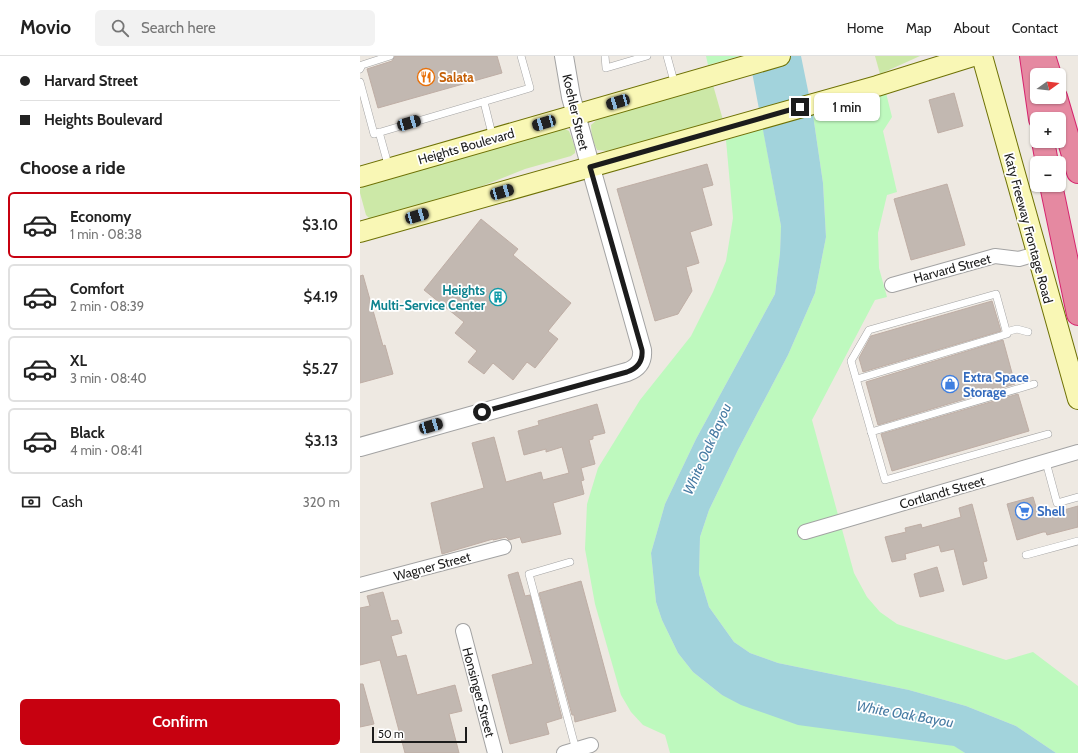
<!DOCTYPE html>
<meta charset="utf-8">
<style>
:root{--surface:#fff;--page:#f2f2f2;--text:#222;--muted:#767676;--line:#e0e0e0;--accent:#c70110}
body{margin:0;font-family:Cabin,sans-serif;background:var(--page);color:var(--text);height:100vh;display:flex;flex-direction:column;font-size:15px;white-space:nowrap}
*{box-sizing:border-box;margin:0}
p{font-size:13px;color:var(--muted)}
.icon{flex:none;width:22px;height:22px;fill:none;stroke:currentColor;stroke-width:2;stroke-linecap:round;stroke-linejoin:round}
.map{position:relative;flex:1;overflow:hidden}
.details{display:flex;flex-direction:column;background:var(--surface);width:360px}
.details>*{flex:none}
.hud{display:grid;align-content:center;height:88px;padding:0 20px;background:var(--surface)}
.needle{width:26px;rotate:75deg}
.tools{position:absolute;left:670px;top:12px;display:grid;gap:8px}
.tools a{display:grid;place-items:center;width:36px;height:36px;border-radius:6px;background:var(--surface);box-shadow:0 1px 3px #0004;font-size:20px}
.scale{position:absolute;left:12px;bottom:10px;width:95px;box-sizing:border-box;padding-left:4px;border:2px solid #1c1c1c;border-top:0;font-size:11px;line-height:14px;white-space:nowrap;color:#1c1c1c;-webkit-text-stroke:3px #fff;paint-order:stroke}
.end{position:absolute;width:18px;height:18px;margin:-9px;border:5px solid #1c1c1c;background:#fff;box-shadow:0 0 0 2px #fff}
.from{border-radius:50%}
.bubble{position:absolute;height:28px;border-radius:6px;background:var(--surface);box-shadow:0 1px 3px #0004;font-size:13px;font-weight:600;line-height:28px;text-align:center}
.car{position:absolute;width:12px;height:24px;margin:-12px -6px;border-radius:5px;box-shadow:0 0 3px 1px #0007;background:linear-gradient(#222 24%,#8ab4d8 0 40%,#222 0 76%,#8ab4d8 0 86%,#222 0)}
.hud b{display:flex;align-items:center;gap:14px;height:38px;font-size:15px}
.hud b+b{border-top:1px solid var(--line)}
.hud i{width:10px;height:10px;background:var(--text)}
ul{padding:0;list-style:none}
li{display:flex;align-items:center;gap:12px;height:66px;margin:0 8px 6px;padding:0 12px;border:2px solid var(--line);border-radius:6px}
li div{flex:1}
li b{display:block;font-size:15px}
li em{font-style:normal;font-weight:600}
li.selected{border-color:var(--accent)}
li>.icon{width:36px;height:36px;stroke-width:1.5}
h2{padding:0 20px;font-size:18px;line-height:48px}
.pay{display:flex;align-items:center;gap:10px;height:44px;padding:0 20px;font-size:15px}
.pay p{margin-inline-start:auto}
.primary-button{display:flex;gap:8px;margin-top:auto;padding:8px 20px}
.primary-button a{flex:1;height:46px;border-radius:6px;background:var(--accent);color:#fff;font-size:16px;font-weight:600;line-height:46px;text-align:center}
header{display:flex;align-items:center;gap:24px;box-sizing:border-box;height:56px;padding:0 20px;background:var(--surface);border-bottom:1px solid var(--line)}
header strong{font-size:19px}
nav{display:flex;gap:22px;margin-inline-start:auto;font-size:14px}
.search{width:280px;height:36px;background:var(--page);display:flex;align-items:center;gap:10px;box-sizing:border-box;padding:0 14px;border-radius:6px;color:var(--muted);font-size:15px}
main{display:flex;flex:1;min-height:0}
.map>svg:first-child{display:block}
.grass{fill:#cce8a7}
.park{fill:#bef9be}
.water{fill:#a2d3dc}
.building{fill:#c2b8b1;stroke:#bfaea5}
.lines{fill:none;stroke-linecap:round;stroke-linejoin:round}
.service-casing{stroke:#a3a3a3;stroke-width:8}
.minor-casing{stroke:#a3a3a3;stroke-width:16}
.tertiary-casing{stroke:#a3a3a3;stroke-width:20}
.secondary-casing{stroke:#6e7105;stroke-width:22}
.motorway-casing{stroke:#d6246e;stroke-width:24}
.service{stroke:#fff;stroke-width:7}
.minor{stroke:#fff;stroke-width:14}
.tertiary{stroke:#fff;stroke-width:18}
.secondary{stroke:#f9f7b5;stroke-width:20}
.motorway{stroke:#e589a1;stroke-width:22}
.route{stroke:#1c1c1c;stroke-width:5}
.labels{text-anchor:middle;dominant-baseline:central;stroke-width:3.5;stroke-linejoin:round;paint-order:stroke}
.food-label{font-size:13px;font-weight:bold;fill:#c56008;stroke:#fff;text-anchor:start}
.street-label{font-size:13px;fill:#1c1c1c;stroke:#fff}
.culture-label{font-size:13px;font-weight:bold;fill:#0d838f;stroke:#fff;text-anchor:end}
.shop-label{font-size:13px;font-weight:bold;fill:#366cbe;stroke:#fff;text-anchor:start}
.water-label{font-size:14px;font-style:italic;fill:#477ba3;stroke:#fff}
</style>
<header>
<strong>Movio</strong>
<div class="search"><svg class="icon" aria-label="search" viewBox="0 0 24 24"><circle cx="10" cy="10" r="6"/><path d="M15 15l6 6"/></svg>Search here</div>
<nav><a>Home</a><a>Map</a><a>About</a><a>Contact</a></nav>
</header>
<main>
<section class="details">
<div class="hud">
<b><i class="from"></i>Harvard Street</b>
<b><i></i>Heights Boulevard</b>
</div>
<h2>Choose a ride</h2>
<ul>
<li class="selected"><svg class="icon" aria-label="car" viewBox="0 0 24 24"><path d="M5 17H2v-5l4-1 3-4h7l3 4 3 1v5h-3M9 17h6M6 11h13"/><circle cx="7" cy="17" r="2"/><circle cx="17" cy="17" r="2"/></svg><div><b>Economy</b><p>1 min · 08:38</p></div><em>$3.10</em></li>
<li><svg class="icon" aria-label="car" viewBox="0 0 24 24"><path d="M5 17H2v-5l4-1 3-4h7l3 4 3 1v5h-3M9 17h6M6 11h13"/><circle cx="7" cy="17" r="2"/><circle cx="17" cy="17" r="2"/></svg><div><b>Comfort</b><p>2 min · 08:39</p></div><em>$4.19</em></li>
<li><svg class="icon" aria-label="car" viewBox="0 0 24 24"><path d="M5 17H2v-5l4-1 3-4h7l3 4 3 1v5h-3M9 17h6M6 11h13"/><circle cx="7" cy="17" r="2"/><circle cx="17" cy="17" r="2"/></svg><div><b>XL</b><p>3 min · 08:40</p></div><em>$5.27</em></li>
<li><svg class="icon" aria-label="car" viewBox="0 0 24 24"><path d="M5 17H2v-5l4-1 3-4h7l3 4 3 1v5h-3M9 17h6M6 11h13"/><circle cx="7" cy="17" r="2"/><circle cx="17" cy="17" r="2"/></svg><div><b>Black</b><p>4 min · 08:41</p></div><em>$3.13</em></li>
</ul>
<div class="pay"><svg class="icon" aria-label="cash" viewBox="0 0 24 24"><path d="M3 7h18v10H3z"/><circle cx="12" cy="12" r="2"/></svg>Cash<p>320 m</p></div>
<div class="primary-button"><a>Confirm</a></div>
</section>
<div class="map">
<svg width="718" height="697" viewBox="0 0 718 697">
<rect width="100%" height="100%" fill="#eee9e2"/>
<g class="grass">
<polygon points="515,0 560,0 520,18"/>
<path d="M 353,29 L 363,64 L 247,95 L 237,94 C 233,86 231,78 231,69 L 239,62 Z"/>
<polygon points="205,73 209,75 215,91 215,97 211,100 165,113 112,134 10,163 6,159 0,137 0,133 6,128 188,76"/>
</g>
<g class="park">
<polygon points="346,0 379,0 348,9"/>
<polygon points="526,37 532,61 523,75 537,136 527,139 518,177 519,212 527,241 515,244 452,364 494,517 507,541 520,556 537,568 646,604 673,596 718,630 718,697 696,697 656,670 606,650 549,634 418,607 390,597 374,586 349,551 339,518 340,481 349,454 378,394 428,299 455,237 466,181 463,127 453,59"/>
<polygon points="403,73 421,170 420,197 415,238 336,383 305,448 291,497 296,546 302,564 318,597 333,616 362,639 595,690 605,697 310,697 305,679 283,669 271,656 261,639 235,548 225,493 227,448 238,412 280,344 331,280 353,236 366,205 373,162 366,84"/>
</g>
<polygon class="water" points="389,0 441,0 453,59 463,127 466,181 455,237 428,299 378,394 349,454 340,481 339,518 349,551 374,586 390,597 418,607 549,634 606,650 656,670 696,697 605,697 594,690 438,669 381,649 362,639 333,616 318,597 302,564 296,546 291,497 305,448 336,383 415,238 420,197 421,170"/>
<g class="building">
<polygon points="35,0 137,0 142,17 18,52 7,13 32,5"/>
<polygon points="594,37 603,70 578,77 569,44"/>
<polygon points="347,108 353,129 342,132 352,169 330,176 339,207 326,211 332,235 318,258 295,265 257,133"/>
<polygon points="587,128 605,189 551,204 534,143"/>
<polygon points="121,163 158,193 153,199 211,247 188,275 198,283 175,312 167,306 153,324 133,307 124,318 108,306 117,295 95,277 104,266 64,234"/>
<polygon points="3,219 23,290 25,289 33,318 0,327 0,220"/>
<polygon points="632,245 641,275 503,316 499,302 511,280"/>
<polygon points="643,284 655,328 518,369 506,326"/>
<polygon points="658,338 669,375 532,415 521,378"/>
<polygon points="237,348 245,377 233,380 233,383 229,384 235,408 221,412 224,424 221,425 224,438 193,447 201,478 162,487 160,481 149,484 146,481 133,484 133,483 82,498 71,447 124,432 112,387 134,381 146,426 181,416 183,424 209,417 202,391 186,396 186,393 164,399 158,375 179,369 178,365"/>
<polygon points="673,441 679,461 718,450 718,471 687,479 686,476 683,476 657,484 647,448"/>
<polygon points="612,448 627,505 623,506 627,522 603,529 594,493 581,496 579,489 545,498 546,503 532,506 525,481 546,476 545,472 561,468 562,472 601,461 599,452"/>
<polygon points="577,511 584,535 560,541 554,518"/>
<polygon points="158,516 165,540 170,539 202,662 186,667 189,678 150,688 132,619 173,608 148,519"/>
<polygon points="221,525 256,655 215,666 214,659 212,659 179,537"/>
<polygon points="23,536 31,565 38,564 42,577 31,580 37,601 46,599 57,639 95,629 102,655 89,658 99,697 45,697 20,604 0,609 0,552 10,550 7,540"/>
<polygon points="0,628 3,628 14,668 0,671"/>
</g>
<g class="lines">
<g class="service-casing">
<g id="service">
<polyline points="245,0 246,12 287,0"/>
<polyline points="307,0 315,29"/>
<polyline points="0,13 2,9 30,0"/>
<polyline points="0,26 14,78 170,32 161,0"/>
<polyline points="124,46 133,82"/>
<polyline points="19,76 29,112"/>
<polyline points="646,276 657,273 668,276"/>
<polyline points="497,323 647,278 636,238 509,274 491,305 525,424 688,378"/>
<polyline points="511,376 674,328"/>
<polyline points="686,406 697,447 718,441"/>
<polyline points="666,499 718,485"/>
<polyline points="210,506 169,518 216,694"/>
</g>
</g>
<g class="minor-casing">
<g id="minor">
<polyline points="532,229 635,200 659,203 676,198"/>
<polyline points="445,476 718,396"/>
<polyline points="0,529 144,491"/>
<polyline points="103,575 135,697"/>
<polyline points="204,697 231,689"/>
</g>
</g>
<g class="tertiary-casing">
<path id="tertiary" d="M 0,391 L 267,316 C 278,312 283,305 282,294 L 211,41 L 204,0"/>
</g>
<g class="secondary-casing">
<g id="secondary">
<polyline points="622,0 718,343"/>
<polyline points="0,121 420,0"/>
<polyline points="0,176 517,30 613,0"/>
</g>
</g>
<g class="motorway-casing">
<g id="motorway">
<polyline points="671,0 680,63"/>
<polyline points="684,0 690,19"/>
<polyline points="696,41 718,116"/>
<polyline points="683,85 687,107"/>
<polyline points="691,129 718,258"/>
</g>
</g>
<use href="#service" class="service"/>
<use href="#minor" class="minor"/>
<use href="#tertiary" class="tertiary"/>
<use href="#secondary" class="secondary"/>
<use href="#motorway" class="motorway"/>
</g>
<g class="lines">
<path class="route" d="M 122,356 L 267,316 C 278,312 283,305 282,294 L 230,111 L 440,51"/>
</g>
<defs>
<g id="restaurant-ring" transform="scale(0.9)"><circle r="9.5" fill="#fff" stroke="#e8710a" stroke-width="1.5"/><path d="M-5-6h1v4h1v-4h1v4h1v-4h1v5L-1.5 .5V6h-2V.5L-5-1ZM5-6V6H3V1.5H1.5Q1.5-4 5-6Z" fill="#e8710a"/></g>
<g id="building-ring" transform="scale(0.9)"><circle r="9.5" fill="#fff" stroke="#0f9aa8" stroke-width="1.5"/><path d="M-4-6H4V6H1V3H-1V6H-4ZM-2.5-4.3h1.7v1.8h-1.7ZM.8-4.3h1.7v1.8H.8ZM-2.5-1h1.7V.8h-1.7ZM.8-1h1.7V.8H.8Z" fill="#0f9aa8"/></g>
<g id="shop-ring" transform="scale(0.9)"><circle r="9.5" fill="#fff" stroke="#3f7fe0" stroke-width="1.5"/><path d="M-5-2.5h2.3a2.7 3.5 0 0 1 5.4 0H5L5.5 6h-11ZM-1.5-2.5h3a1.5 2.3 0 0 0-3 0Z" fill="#3f7fe0"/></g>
<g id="supermarket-ring" transform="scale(0.9)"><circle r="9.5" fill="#fff" stroke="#3f7fe0" stroke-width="1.5"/><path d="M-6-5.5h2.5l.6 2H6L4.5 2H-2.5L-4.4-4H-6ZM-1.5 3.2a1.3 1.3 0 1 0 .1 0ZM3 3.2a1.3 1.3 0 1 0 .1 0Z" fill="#3f7fe0"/></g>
</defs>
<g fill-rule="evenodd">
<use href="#restaurant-ring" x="66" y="21"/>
<use href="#building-ring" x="138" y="241"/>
<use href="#shop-ring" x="590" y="328"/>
<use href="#supermarket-ring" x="664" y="455"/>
</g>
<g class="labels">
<g class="food-label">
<text x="79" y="21">Salata</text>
</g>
<g class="street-label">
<text transform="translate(216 56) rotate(77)">Koehler Street</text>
<text transform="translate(106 90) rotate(-16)">Heights Boulevard</text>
<text transform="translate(669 172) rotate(75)">Katy Freeway Frontage Road</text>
<text transform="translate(592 212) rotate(-15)">Harvard Street</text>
<text transform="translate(582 436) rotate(-16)">Cortlandt Street</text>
<text transform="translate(72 510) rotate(-15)">Wagner Street</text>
<text transform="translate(119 636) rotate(75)">Honsinger Street</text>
</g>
<g class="culture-label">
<text x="125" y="234">Heights<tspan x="125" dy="15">Multi-Service Center</tspan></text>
</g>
<g class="shop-label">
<text x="603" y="321">Extra Space<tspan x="603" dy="15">Storage</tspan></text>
<text x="677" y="455">Shell</text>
</g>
<g class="water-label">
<text transform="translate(347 393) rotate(-66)">White Oak Bayou</text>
<text transform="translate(545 658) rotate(10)">White Oak Bayou</text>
</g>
</g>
</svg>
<div class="tools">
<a><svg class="needle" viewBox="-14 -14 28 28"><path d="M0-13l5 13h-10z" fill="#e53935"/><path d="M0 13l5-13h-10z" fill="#767676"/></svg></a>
<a>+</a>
<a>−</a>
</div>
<div class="scale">50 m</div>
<i class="end from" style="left:122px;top:356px"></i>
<i class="end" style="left:440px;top:51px"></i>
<div class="bubble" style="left:454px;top:37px;width:66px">1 min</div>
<i class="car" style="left:258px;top:46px;rotate:254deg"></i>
<i class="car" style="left:49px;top:67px;rotate:74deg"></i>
<i class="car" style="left:184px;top:67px;rotate:254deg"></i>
<i class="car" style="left:142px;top:136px;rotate:74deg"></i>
<i class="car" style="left:57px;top:160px;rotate:74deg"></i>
<i class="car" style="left:71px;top:370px;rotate:74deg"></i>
</div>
</main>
